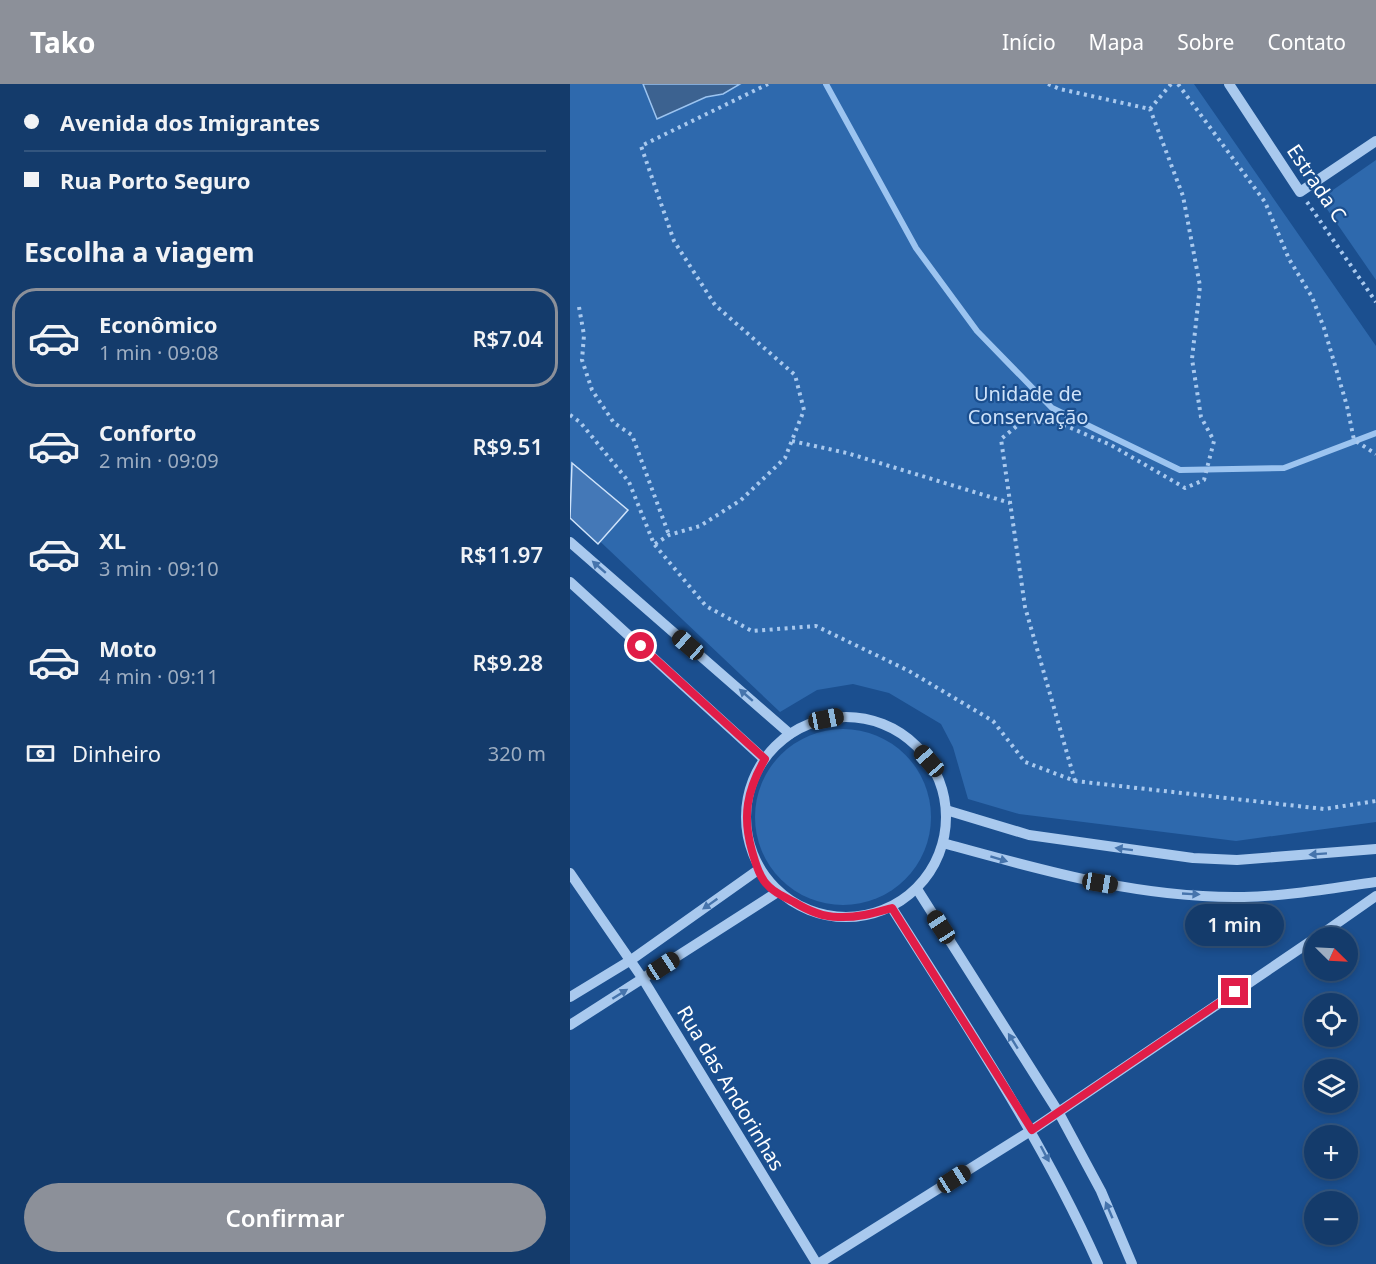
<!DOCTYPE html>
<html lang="pt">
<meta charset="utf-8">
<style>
:root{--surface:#143b6b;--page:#214673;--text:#f1f3f6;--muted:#9dadc1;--line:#33557e;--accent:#8c9099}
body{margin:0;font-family:"Noto Sans",sans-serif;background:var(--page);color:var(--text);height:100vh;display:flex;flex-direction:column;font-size:22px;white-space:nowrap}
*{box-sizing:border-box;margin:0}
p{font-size:20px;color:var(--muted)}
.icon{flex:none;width:33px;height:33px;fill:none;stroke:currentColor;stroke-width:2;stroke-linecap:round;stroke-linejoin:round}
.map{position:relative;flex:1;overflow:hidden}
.drawer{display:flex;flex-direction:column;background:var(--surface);width:570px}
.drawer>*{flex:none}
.top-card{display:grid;align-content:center;height:132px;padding:0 24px;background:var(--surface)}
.needle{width:39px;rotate:114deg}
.buttons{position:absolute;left:734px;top:843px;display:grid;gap:12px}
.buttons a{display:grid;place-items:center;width:54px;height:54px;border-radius:50%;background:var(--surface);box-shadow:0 3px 9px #0003,0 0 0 2px var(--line);font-size:30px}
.end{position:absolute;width:27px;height:27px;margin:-14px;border:8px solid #e11d48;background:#fff;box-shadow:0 0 0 3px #fff}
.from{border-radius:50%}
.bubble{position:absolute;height:42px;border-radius:21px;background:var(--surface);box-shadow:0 3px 9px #0003,0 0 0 2px var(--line);font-size:20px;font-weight:600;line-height:42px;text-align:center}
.car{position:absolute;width:18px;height:36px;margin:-18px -9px;border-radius:8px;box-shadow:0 0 4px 2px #0007;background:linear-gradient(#222 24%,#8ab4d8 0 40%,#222 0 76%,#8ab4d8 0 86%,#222 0)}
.top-card b{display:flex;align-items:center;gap:21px;height:57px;font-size:22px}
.top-card b+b{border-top:2px solid var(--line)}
.top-card i{width:15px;height:15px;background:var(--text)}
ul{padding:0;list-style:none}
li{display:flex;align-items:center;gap:18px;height:99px;margin:0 12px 9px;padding:0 12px;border:3px solid transparent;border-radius:24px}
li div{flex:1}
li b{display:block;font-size:22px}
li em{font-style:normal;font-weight:600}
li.active{border-color:var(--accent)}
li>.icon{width:54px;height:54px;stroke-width:1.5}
h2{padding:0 24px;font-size:27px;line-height:72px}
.pay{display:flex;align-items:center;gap:15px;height:66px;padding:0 24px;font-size:22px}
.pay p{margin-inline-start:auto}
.button{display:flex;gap:12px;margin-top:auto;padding:12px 24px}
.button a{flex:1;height:69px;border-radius:36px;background:var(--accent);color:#fff;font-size:24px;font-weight:600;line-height:69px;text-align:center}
header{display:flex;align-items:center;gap:36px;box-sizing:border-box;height:84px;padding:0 30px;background:var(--accent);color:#fff}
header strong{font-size:28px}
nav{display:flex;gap:33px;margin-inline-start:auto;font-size:21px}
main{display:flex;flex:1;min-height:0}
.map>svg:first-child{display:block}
.green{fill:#2e69ad}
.water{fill:#3c6290;stroke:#9cc4f0;stroke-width:1.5}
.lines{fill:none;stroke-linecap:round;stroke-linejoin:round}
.stream{stroke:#9cc4f0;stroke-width:6}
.building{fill:#4478b7;stroke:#cfe3fa;stroke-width:1.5}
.path{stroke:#a9c9ee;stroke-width:4;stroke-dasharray:3 4.5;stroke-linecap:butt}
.minor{stroke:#a9c9ee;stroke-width:10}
.oneway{fill:#4674ac}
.route{stroke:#e11d48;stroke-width:8}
.labels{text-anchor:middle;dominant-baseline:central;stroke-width:4.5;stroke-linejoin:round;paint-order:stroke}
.street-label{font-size:20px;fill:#fff;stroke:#1b4f8f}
.park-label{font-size:20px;fill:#cfe3fa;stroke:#1b4f8f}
</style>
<header>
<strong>Tako</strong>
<nav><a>Início</a><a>Mapa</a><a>Sobre</a><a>Contato</a></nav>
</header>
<main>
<section class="drawer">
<div class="top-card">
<b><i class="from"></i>Avenida dos Imigrantes</b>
<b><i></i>Rua Porto Seguro</b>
</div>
<h2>Escolha a viagem</h2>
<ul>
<li class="active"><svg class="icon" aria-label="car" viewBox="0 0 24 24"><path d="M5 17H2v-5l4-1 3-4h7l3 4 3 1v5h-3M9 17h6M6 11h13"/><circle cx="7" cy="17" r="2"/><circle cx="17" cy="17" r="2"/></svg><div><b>Econômico</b><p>1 min · 09:08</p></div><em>R$7.04</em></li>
<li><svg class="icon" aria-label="car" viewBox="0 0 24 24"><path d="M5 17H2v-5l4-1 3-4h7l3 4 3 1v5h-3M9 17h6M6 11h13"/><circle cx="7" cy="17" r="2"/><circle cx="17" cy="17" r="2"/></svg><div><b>Conforto</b><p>2 min · 09:09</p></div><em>R$9.51</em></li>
<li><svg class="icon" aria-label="car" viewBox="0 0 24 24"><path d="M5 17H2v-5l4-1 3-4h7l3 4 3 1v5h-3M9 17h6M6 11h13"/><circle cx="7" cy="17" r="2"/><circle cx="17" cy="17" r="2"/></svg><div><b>XL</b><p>3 min · 09:10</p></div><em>R$11.97</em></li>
<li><svg class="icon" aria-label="car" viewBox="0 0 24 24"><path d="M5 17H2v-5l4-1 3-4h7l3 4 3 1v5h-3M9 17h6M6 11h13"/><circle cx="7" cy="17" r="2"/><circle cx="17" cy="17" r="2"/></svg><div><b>Moto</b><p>4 min · 09:11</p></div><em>R$9.28</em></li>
</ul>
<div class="pay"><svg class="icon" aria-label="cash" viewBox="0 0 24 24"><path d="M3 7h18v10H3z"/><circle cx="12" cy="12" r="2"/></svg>Dinheiro<p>320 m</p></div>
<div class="button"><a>Confirmar</a></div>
</section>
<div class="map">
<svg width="806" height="1180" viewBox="0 0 806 1180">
<rect width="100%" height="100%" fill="#1b4f8f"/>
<g class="green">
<polygon points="0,0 624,0 806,262 806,738 666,757 449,730 398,715 383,663 371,640 319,609 283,600 247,606 210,628 0,429"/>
<polygon points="806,76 806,196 750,115"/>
<circle cx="273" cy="733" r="88"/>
</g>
<polygon class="water" points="73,0 170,0 153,10 136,13 87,35"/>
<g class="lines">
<polyline class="stream" points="256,0 346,164 407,247 482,324 610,386 714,384 806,349"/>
</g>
<polygon class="building" points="2,379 58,426 28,460 0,434"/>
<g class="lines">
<g class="path">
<polyline points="478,0 490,5 580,25 601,0"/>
<polyline points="608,0 695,118 719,175 742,213 754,244 777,322 784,356 806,370"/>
<polyline points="737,118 806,218"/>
<polyline points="9,223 14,251 12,276 22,306 44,339 62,351 99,451"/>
<polyline points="0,331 10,338 59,398 84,460 136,522 182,547 246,542 339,587 423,637 455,678 505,697 754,725 806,717"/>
<polyline points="222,357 277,369 440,419"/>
<polyline points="85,460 99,451 130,442 171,416 215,374 234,326 225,291 145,221 104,157 71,62 198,0"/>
<polyline points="505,697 455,523 431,355 453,337 489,339 541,361 615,404 634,396 644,357 631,333 622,275 630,202 613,112 580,25"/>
</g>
<g class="minor">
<polyline points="659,0 730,108 806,57"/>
<polyline points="0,458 220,650"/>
<polyline points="0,498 194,675"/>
<circle cx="276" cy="733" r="100"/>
<polyline points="376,726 459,751 623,774 667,776 806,765"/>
<path d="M 373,759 C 471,786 571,815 674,813 C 718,812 763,804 806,798"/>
<polyline points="0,789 73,895 247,1180"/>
<polyline points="347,805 489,1029 531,1107 562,1180"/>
<path d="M 322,824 C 395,940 472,1054 528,1180"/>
<polyline points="746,854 806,812"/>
<polyline points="0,913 61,876 188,786"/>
<polyline points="0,941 206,809"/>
<polyline points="248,1180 462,1046 744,855"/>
</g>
</g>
<defs><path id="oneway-solid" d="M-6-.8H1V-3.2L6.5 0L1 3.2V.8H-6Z" transform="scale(1.5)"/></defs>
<g class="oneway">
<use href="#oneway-solid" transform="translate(29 483) rotate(-139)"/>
<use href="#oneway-solid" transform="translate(176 611) rotate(-139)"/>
<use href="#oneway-solid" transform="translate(554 765) rotate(-173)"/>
<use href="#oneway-solid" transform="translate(748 770) rotate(176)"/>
<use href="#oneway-solid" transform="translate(429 775) rotate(17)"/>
<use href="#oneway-solid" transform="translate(621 810) rotate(3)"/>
<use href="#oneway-solid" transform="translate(140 820) rotate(145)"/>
<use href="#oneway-solid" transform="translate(50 910) rotate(-32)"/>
<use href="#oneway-solid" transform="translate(443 957) rotate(-122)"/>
<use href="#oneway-solid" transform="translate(475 1070) rotate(62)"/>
<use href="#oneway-solid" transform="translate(539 1126) rotate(-113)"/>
</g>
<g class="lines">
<path class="route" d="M 71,562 L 195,675 C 177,706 172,732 182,767 C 185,777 188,789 194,797 C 201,807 214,813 224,818 C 237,826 252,833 268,833 C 287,834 304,829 322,824 L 462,1046 L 665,908"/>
</g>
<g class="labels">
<g class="street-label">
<text transform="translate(747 99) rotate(56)">Estrada C</text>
<text transform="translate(161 1004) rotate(59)">Rua das Andorinhas</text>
</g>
<g class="park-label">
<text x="458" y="309">Unidade de<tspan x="458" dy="23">Conservação</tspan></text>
</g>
</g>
</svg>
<div class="buttons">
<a><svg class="needle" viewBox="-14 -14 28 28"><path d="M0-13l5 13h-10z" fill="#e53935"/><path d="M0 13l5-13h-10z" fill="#9dadc1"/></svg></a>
<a><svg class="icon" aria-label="locate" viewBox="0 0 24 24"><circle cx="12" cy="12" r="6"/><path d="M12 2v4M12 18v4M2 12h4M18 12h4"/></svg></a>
<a><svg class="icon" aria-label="layers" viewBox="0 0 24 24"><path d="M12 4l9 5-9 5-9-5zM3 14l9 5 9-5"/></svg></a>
<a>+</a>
<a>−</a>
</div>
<i class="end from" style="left:71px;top:562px"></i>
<i class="end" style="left:665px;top:908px"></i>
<div class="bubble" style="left:615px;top:820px;width:99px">1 min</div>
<i class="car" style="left:118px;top:561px;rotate:311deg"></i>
<i class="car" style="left:256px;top:635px;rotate:79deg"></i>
<i class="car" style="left:359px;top:677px;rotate:319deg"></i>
<i class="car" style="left:530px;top:799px;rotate:99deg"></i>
<i class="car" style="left:371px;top:843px;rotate:327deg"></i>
<i class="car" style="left:93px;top:882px;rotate:57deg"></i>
<i class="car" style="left:384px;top:1095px;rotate:58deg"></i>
</div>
</main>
